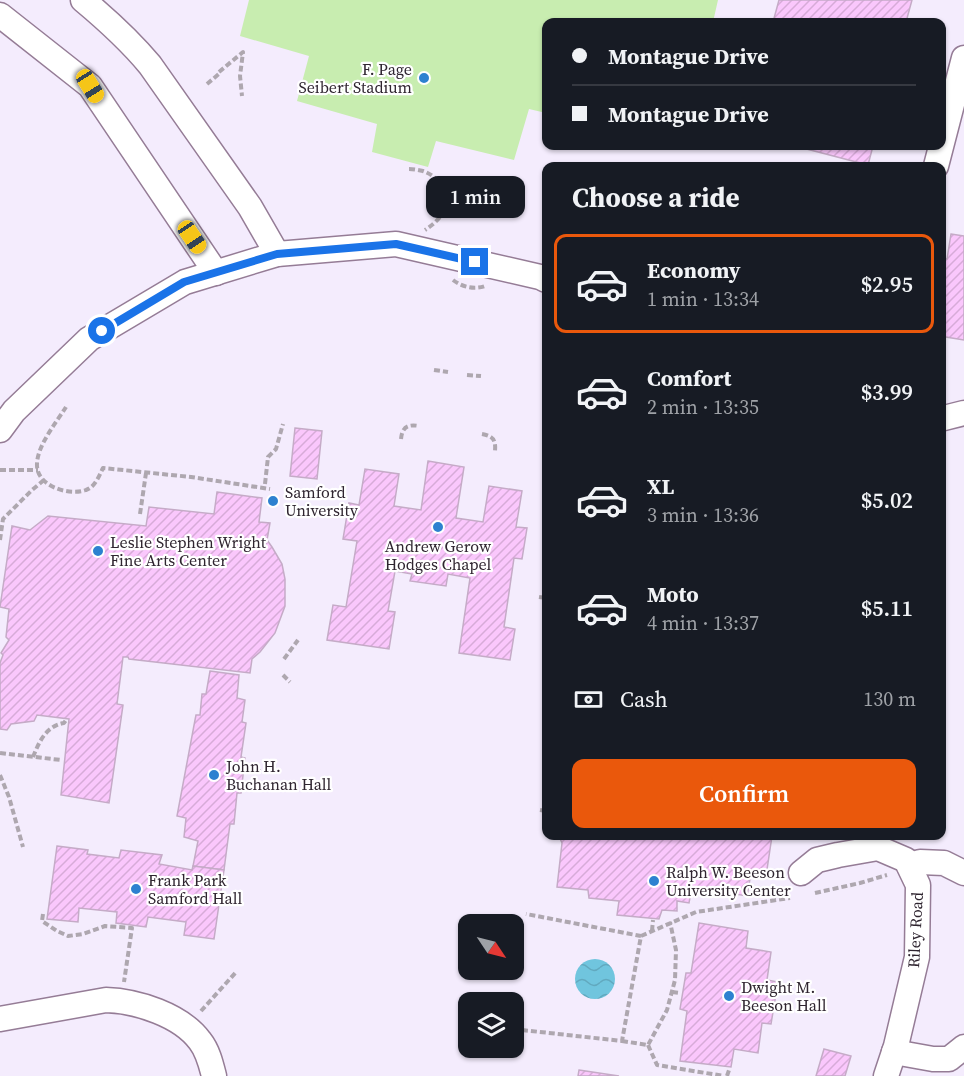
<!DOCTYPE html>
<meta charset="utf-8">
<style>
:root{--surface:#171b24;--page:#242831;--text:#f1f3f6;--muted:#9ea1a6;--line:#363941;--accent:#ea580c}
body{margin:0;font-family:"Source Serif 4",serif;background:var(--page);color:var(--text);height:100vh;display:flex;flex-direction:column;font-size:22px;white-space:nowrap}
*{box-sizing:border-box;margin:0}
p{font-size:20px;color:var(--muted)}
.icon{flex:none;width:33px;height:33px;fill:none;stroke:currentColor;stroke-width:2;stroke-linecap:round;stroke-linejoin:round}
.map{position:relative;flex:1;overflow:hidden}
.drawer{position:absolute;left:542px;top:162px;width:404px;height:678px;display:flex;flex-direction:column;background:var(--surface);border-radius:12px;box-shadow:0 2px 4px #0004}
.drawer>*{flex:none}
.hud{position:absolute;left:542px;top:18px;width:404px;height:132px;border-radius:12px;box-shadow:0 2px 4px #0004;display:grid;align-content:center;height:132px;padding:0 30px;background:var(--surface)}
.needle{width:39px;rotate:125deg}
.buttons{position:absolute;left:458px;top:914px;display:grid;gap:12px}
.buttons a{display:grid;place-items:center;width:66px;height:66px;border-radius:12px;background:var(--surface);box-shadow:0 2px 4px #0004;font-size:30px}
.end{position:absolute;width:27px;height:27px;margin:-14px;border:8px solid #1a73e8;background:#fff;box-shadow:0 0 0 3px #fff}
.from{border-radius:50%}
.bubble{position:absolute;height:42px;border-radius:12px;background:var(--surface);box-shadow:0 2px 4px #0004;font-size:20px;font-weight:600;line-height:42px;text-align:center}
.car{position:absolute;width:18px;height:36px;margin:-18px -9px;border-radius:8px;box-shadow:0 0 4px 2px #0007;background:linear-gradient(#f5c518 24%,#345 0 40%,#f5c518 0 76%,#345 0 86%,#f5c518 0)}
.hud b{display:flex;align-items:center;gap:21px;height:57px;font-size:22px}
.hud b+b{border-top:2px solid var(--line)}
.hud i{width:15px;height:15px;background:var(--text)}
ul{padding:0;list-style:none}
li{display:flex;align-items:center;gap:18px;height:99px;margin:0 12px 9px;padding:0 18px;border:3px solid transparent;border-radius:12px}
li div{flex:1}
li b{display:block;font-size:22px}
li em{font-style:normal;font-weight:600}
li.current{border-color:var(--accent)}
li>.icon{width:54px;height:54px;stroke-width:1.5}
h2{padding:0 30px;font-size:27px;line-height:72px}
.pay{display:flex;align-items:center;gap:15px;height:66px;padding:0 30px;font-size:22px}
.pay p{margin-inline-start:auto}
.button{display:flex;gap:12px;margin-top:auto;padding:12px 30px}
.button a{flex:1;height:69px;border-radius:12px;background:var(--accent);color:#fff;font-size:24px;font-weight:600;line-height:69px;text-align:center}
.map>svg:first-child{display:block}
.education{fill:#f4ecfd;fill-rule:evenodd}
.pitch{fill:#c8edb0}
.water{fill:url(#water-waves)}
.building{fill:url(#building-hatch);stroke:#c5abc7;stroke-width:1.5}
.lines{fill:none;stroke-linecap:round;stroke-linejoin:round}
.minor-casing{stroke:#957c96;stroke-width:27}
.path{stroke:#aea7af;stroke-width:4;stroke-dasharray:6 3;stroke-linecap:butt}
.minor{stroke:#fff;stroke-width:24}
.route{stroke:#1a73e8;stroke-width:8}
.poi-dot{fill:#2d81d0;stroke:#fff;stroke-width:2}
.labels{text-anchor:middle;dominant-baseline:central;stroke-width:4.5;stroke-linejoin:round;paint-order:stroke}
.poi-label{font-size:16px;fill:#2f2530;stroke:#fff;text-anchor:start}
.street-label{font-size:16px;fill:#2f2530;stroke:#fff}
</style>
<div class="map">
<svg width="964" height="1076" viewBox="0 0 964 1076">
<defs>
<pattern id="water-waves" width="16" height="10" patternUnits="userSpaceOnUse" patternTransform="scale(1.5)"><rect width="16" height="10" fill="#70c5de"/><path d="M0 5q4-4 8 0t8 0" fill="none" stroke="#61a9bf"/></pattern>
<pattern id="building-hatch" width="6" height="6" patternUnits="userSpaceOnUse" patternTransform="scale(1.5)"><rect width="6" height="6" fill="#fac7fc"/><path d="M-1 1l2-2M0 6l6-6M5 7l2-2" fill="none" stroke="#d7abd8"/></pattern>
</defs>
<rect width="100%" height="100%" fill="#fdf8fe"/>
<path class="education" d="M 0,0 L 964,0 L 964,1076 L 0,1076 ZM 546,22 L 940,22 L 940,146 L 546,146 ZM 546,166 L 940,166 L 940,836 L 546,836 ZM 468,924 L 513,924 L 513,969 L 468,969 ZM 468,1002 L 513,1002 L 513,1047 L 468,1047 Z"/>
<polygon class="pitch" points="249,0 718,0 713,22 546,22 546,113 529,109 514,160 436,141 428,167 372,152 377,124 297,101 309,56 240,36"/>
<circle class="water" cx="595" cy="979" r="20"/>
<g class="building">
<polygon points="779,0 912,0 906,22 773,22"/>
<polygon points="795,146 873,146 868,165"/>
<polygon points="951,234 964,236 964,340 940,336 940,263 941,258 947,259"/>
<polygon points="295,428 322,431 317,479 290,476"/>
<polygon points="428,461 464,467 456,518 483,522 489,486 522,491 516,527 527,528 522,559 514,558 504,627 515,629 510,660 459,653 470,578 448,574 446,586 410,581 412,574 395,571 388,611 395,612 389,649 327,640 333,605 346,607 357,541 343,539 349,503 359,505 365,469 399,474 394,506 421,510"/>
<polygon points="217,492 262,498 259,522 270,523 267,540 272,547 282,564 285,579 285,606 275,633 260,652 252,659 250,673 129,659 128,657 123,657 117,704 123,705 109,803 61,795 69,719 37,715 34,721 11,724 7,730 0,729 0,663 3,655 1,653 9,640 6,637 9,609 0,607 12,526 30,530 48,516 146,526 149,507 214,514"/>
<polygon points="210,671 239,675 237,698 245,700 242,722 246,723 241,757 245,758 241,793 237,793 234,824 230,824 224,870 193,866 198,841 184,837 186,818 177,816 195,720 196,715 200,715 202,694 206,694"/>
<polygon points="559,836 772,836 766,876 751,873 747,896 692,887 689,903 677,901 677,911 662,910 659,919 617,915 619,901 589,898 588,890 557,887 562,843"/>
<polygon points="57,846 88,850 87,854 119,858 121,850 162,855 159,864 192,870 193,866 224,870 214,939 184,935 186,922 148,917 146,927 116,923 117,912 79,908 78,922 47,919"/>
<polygon points="699,923 748,931 746,948 771,952 767,980 778,982 771,1024 762,1023 758,1053 734,1049 731,1067 680,1061 687,1011 680,1009 686,973 691,973"/>
<polygon points="824,1049 851,1056 845,1076 816,1076"/>
<polygon points="579,1070 619,1076 578,1076"/>
</g>
<g class="lines">
<g class="minor-casing">
<g id="minor">
<path d="M 83,0 C 107,20 130,41 150,65 L 250,207 L 277,254"/>
<polyline points="0,15 90,86 216,273"/>
<polyline points="936,166 964,58"/>
<polyline points="940,419 964,413"/>
<polyline points="0,430 14,411 89,339 185,282 277,254 396,244 540,277 546,280"/>
<polyline points="909,865 920,862 944,863 964,873"/>
<polyline points="801,873 817,860 838,855 878,848 906,860 918,885 917,957 896,1046 886,1076"/>
<path d="M 0,1019 L 106,1000 C 137,1001 181,1015 200,1041 C 208,1051 211,1064 214,1076"/>
<polyline points="894,1052 933,1059 949,1059 964,1047"/>
</g>
</g>
<g class="path">
<polyline points="219,72 243,52 240,76 242,96"/>
<polyline points="207,84 220,73"/>
<path d="M 409,169 C 414,169 419,170 423,171 C 443,178 453,200 440,217 C 436,222 431,226 425,230"/>
<polyline points="447,197 462,201"/>
<path d="M 453,280 C 462,287 474,290 485,286"/>
<polyline points="434,370 448,372"/>
<polyline points="467,375 481,376"/>
<path d="M 66,407 C 56,423 36,447 37,466 C 38,487 70,496 86,490 C 95,487 99,476 103,468 L 191,477 L 270,489"/>
<path d="M 482,434 C 493,436 496,440 495,451"/>
<path d="M 401,439 C 402,427 408,424 419,426"/>
<polyline points="0,470 38,470"/>
<polyline points="265,484 268,457 276,449 283,424"/>
<polyline points="140,514 146,473"/>
<polyline points="0,540 3,519 32,490 44,480"/>
<polyline points="539,597 546,598"/>
<polyline points="284,659 298,640"/>
<polyline points="283,675 290,682"/>
<polyline points="0,753 61,760"/>
<path d="M 33,757 C 39,742 46,726 64,723 L 66,720"/>
<polyline points="246,771 263,771"/>
<polyline points="0,775 9,797 23,847"/>
<polyline points="540,810 546,811"/>
<polyline points="815,893 860,883 887,875"/>
<polyline points="43,914 42,921 57,931 68,936 83,934 105,926 132,928 124,982"/>
<polyline points="652,931 653,920"/>
<polyline points="641,936 696,912 790,898"/>
<polyline points="672,992 680,993"/>
<polyline points="201,1011 237,971"/>
<polyline points="513,1029 622,1041 641,936 526,914"/>
<polyline points="622,1041 648,1045 667,1010 675,980 676,950 670,922"/>
<polyline points="648,1045 657,1065 724,1076"/>
<polyline points="727,1076 729,1070"/>
</g>
<use href="#minor" class="minor"/>
</g>
<g class="lines">
<polyline class="route" points="102,331 184,282 277,254 396,244 475,262"/>
</g>
<g class="poi-dot">
<circle cx="424" cy="78" r="6"/>
<circle cx="273" cy="501" r="6"/>
<circle cx="438" cy="527" r="6"/>
<circle cx="98" cy="551" r="6"/>
<circle cx="214" cy="775" r="6"/>
<circle cx="654" cy="881" r="6"/>
<circle cx="136" cy="889" r="6"/>
<circle cx="729" cy="996" r="6"/>
</g>
<g class="labels">
<g class="poi-label">
<text x="412" y="69" text-anchor="end">F. Page<tspan x="412" dy="18">Seibert Stadium</tspan></text>
<text x="285" y="492">Samford<tspan x="285" dy="18">University</tspan></text>
<text x="110" y="542">Leslie Stephen Wright<tspan x="110" dy="18">Fine Arts Center</tspan></text>
<text x="438" y="546" text-anchor="middle">Andrew Gerow<tspan x="438" dy="18">Hodges Chapel</tspan></text>
<text x="226" y="766">John H.<tspan x="226" dy="18">Buchanan Hall</tspan></text>
<text x="666" y="872">Ralph W. Beeson<tspan x="666" dy="18">University Center</tspan></text>
<text x="148" y="880">Frank Park<tspan x="148" dy="18">Samford Hall</tspan></text>
<text x="741" y="987">Dwight M.<tspan x="741" dy="18">Beeson Hall</tspan></text>
</g>
<g class="street-label">
<text transform="translate(915 930) rotate(-87)">Riley Road</text>
</g>
</g>
</svg>
<div class="buttons">
<a><svg class="needle" viewBox="-14 -14 28 28"><path d="M0-13l5 13h-10z" fill="#e53935"/><path d="M0 13l5-13h-10z" fill="#9ea1a6"/></svg></a>
<a><svg class="icon" aria-label="layers" viewBox="0 0 24 24"><path d="M12 4l9 5-9 5-9-5zM3 14l9 5 9-5"/></svg></a>
</div>
<i class="end from" style="left:102px;top:331px"></i>
<i class="end" style="left:475px;top:262px"></i>
<div class="bubble" style="left:426px;top:176px;width:99px">1 min</div>
<i class="car" style="left:90px;top:86px;rotate:148deg"></i>
<i class="car" style="left:192px;top:237px;rotate:146deg"></i>
<div class="hud">
<b><i class="from"></i>Montague Drive</b>
<b><i></i>Montague Drive</b>
</div>
<section class="drawer">
<h2>Choose a ride</h2>
<ul>
<li class="current"><svg class="icon" aria-label="car" viewBox="0 0 24 24"><path d="M5 17H2v-5l4-1 3-4h7l3 4 3 1v5h-3M9 17h6M6 11h13"/><circle cx="7" cy="17" r="2"/><circle cx="17" cy="17" r="2"/></svg><div><b>Economy</b><p>1 min · 13:34</p></div><em>$2.95</em></li>
<li><svg class="icon" aria-label="car" viewBox="0 0 24 24"><path d="M5 17H2v-5l4-1 3-4h7l3 4 3 1v5h-3M9 17h6M6 11h13"/><circle cx="7" cy="17" r="2"/><circle cx="17" cy="17" r="2"/></svg><div><b>Comfort</b><p>2 min · 13:35</p></div><em>$3.99</em></li>
<li><svg class="icon" aria-label="car" viewBox="0 0 24 24"><path d="M5 17H2v-5l4-1 3-4h7l3 4 3 1v5h-3M9 17h6M6 11h13"/><circle cx="7" cy="17" r="2"/><circle cx="17" cy="17" r="2"/></svg><div><b>XL</b><p>3 min · 13:36</p></div><em>$5.02</em></li>
<li><svg class="icon" aria-label="car" viewBox="0 0 24 24"><path d="M5 17H2v-5l4-1 3-4h7l3 4 3 1v5h-3M9 17h6M6 11h13"/><circle cx="7" cy="17" r="2"/><circle cx="17" cy="17" r="2"/></svg><div><b>Moto</b><p>4 min · 13:37</p></div><em>$5.11</em></li>
</ul>
<div class="pay"><svg class="icon" aria-label="cash" viewBox="0 0 24 24"><path d="M3 7h18v10H3z"/><circle cx="12" cy="12" r="2"/></svg>Cash<p>130 m</p></div>
<div class="button"><a>Confirm</a></div>
</section>
</div>
